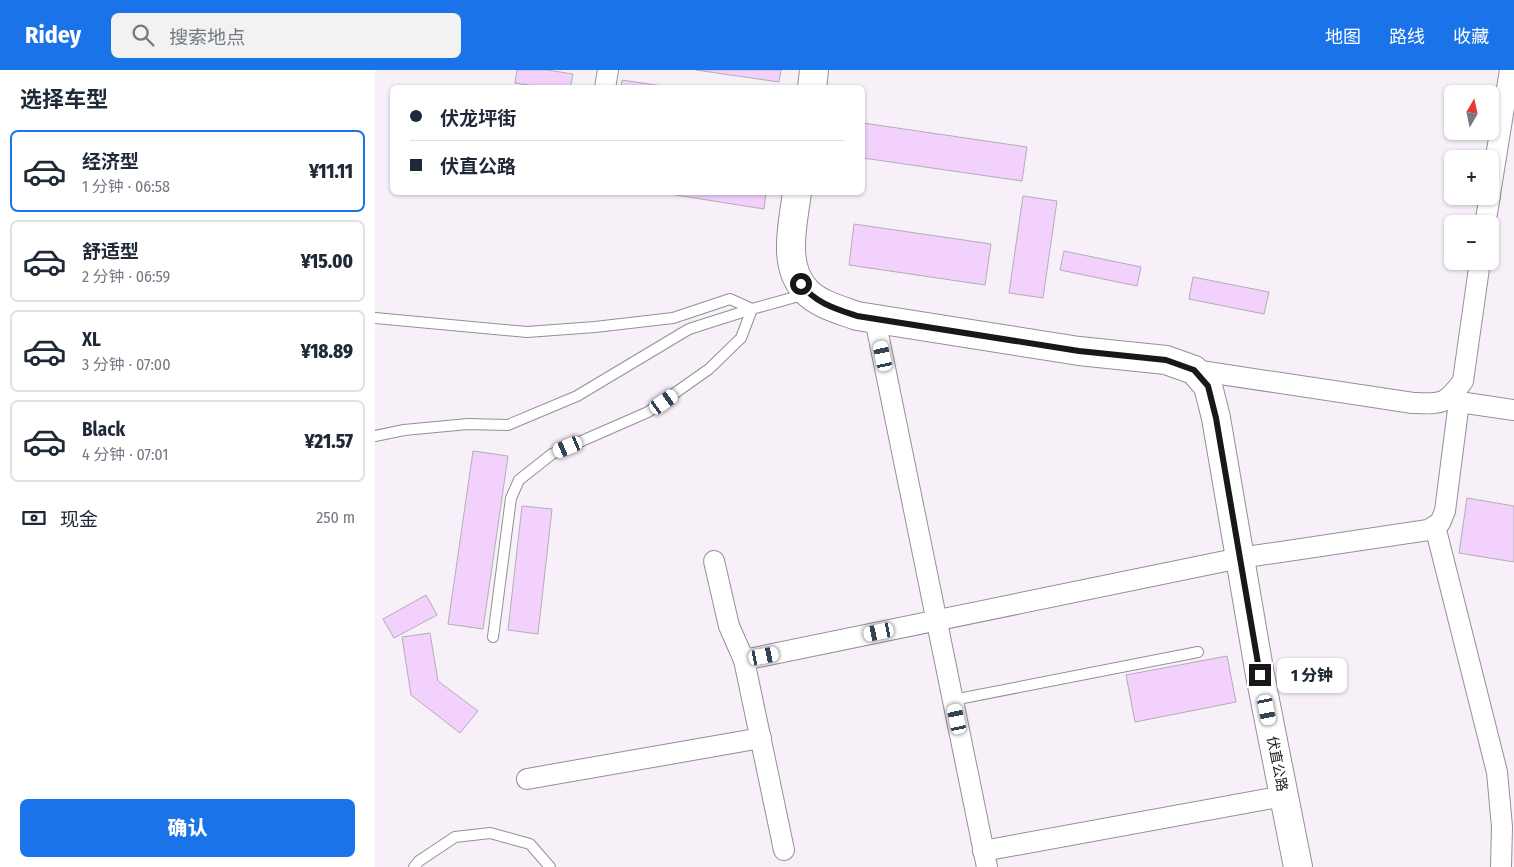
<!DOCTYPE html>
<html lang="zh">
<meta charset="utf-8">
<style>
:root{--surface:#fff;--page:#f2f2f3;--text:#1f2937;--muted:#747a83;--line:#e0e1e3;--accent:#1a73e8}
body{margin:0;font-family:"Fira Sans Condensed","Noto Sans SC",sans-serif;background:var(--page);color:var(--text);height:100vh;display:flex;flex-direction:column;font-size:19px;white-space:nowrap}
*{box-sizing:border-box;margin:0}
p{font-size:16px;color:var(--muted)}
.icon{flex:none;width:28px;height:28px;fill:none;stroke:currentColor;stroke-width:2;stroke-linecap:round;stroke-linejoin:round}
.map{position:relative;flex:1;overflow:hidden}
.side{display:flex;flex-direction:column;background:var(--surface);width:375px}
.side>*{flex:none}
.guide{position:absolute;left:15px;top:15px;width:475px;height:110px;border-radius:8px;box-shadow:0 1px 4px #0004;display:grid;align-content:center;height:110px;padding:0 20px;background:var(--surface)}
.needle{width:32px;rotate:9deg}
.tools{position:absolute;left:1069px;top:15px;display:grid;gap:10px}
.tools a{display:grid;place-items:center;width:55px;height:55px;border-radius:8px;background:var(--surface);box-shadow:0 1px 4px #0004;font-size:25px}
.end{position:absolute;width:22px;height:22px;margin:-11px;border:6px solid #19171a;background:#fff;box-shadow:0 0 0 2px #fff}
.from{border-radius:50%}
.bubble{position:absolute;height:35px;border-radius:8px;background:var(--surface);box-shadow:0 1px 4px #0004;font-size:16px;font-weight:800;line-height:35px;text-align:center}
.car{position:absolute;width:15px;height:30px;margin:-15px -8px;border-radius:6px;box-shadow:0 0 4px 1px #0007;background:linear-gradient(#fff 24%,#345 0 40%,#fff 0 76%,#345 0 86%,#fff 0)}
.guide b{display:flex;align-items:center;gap:18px;height:48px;font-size:19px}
.guide b+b{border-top:1px solid var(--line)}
.guide i{width:12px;height:12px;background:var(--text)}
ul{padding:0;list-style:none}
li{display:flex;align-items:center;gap:15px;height:82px;margin:0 10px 8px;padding:0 10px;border:2px solid var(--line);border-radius:8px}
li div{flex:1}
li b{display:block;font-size:19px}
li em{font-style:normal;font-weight:800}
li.selected{border-color:var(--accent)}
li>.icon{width:45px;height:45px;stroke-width:1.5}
h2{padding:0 20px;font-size:22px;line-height:60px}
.pay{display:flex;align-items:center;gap:12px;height:55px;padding:0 20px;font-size:19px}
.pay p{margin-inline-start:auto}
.cta{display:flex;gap:10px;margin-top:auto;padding:10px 20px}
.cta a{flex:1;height:58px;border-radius:8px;background:var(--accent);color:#fff;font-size:20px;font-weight:800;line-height:58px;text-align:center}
header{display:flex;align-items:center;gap:30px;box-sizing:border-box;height:70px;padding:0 25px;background:var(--accent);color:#fff}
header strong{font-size:24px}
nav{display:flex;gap:28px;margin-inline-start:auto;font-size:18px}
.search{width:350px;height:45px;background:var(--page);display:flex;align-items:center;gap:12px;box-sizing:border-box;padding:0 18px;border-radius:8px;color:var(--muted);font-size:19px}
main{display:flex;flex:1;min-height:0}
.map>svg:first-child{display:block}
.building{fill:#f2d1fc;stroke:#b3adb5}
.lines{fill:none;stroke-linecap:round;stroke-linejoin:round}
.lane-casing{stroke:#958f97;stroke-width:12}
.street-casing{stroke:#958f97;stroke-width:22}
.secondary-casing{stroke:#958f97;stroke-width:30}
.lane{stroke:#fff;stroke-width:10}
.street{stroke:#fff;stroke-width:20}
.secondary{stroke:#fff;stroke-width:28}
.route{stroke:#19171a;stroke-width:6}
.labels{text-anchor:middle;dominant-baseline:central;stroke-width:5;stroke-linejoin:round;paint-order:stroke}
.street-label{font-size:14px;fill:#19171a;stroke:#fff}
</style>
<header>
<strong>Ridey</strong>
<div class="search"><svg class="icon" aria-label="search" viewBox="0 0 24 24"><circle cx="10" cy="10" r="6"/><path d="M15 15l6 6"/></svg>搜索地点</div>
<nav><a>地图</a><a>路线</a><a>收藏</a></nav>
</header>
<main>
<section class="side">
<h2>选择车型</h2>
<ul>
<li class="selected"><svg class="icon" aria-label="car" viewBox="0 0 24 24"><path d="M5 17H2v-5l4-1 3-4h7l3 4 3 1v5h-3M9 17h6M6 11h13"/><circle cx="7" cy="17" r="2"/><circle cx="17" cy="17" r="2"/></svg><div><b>经济型</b><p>1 分钟 · 06:58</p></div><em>¥11.11</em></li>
<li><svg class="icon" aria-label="car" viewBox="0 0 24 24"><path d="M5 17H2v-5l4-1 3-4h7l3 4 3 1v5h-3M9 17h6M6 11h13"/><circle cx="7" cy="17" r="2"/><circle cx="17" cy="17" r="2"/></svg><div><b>舒适型</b><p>2 分钟 · 06:59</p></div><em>¥15.00</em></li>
<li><svg class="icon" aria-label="car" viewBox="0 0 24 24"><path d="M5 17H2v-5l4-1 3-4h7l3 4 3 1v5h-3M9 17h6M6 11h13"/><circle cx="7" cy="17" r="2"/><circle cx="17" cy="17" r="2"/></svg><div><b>XL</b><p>3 分钟 · 07:00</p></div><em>¥18.89</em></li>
<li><svg class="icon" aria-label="car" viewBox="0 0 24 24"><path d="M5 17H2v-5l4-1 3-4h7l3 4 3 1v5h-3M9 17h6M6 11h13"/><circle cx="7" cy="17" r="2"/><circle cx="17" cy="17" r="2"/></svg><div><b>Black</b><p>4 分钟 · 07:01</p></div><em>¥21.57</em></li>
</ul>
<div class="pay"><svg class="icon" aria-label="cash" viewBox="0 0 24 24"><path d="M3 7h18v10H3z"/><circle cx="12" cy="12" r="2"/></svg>现金<p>250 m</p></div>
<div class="cta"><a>确认</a></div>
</section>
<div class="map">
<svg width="1139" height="797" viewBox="0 0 1139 797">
<rect width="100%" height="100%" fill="#f7f0f9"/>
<g class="building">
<polygon points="142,0 172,0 198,4 195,18 171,18 140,13"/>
<polygon points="321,0 406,0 404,12"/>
<polygon points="247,10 301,18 246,18"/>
<polygon points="488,53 652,77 647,111 488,88"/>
<polygon points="282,122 391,122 389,139"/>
<polygon points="648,126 682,131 668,228 634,223"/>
<polygon points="479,154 616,174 610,215 474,195"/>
<polygon points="689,181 766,197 762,216 685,200"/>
<polygon points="818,207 894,222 889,244 814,229"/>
<polygon points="98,381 133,386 108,559 73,554"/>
<polygon points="1092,428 1139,436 1139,492 1084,483"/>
<polygon points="147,436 177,439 163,564 133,560"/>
<polygon points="51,525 62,545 19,568 8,549"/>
<polygon points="55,563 63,611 103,641 85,663 36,625 27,567"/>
<polygon points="852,586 861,632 760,652 751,605"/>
</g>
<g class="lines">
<g class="lane-casing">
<g id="lane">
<polyline points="0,248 152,262 220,257 298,248 355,229 377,239 366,268 334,299 273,342 177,384 144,410 136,428 118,567"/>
<polyline points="0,366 29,360 93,354 133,355 202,326 314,259 377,239 431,224"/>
<polyline points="578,630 823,582"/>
<polyline points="39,797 44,791 80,767 115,763 155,774 175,797"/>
</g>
</g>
<g class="street-casing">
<g id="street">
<polyline points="230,18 233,0"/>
<polyline points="1115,124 1135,0"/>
<polyline points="1110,154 1115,126"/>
<polyline points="500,249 612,797"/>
<path d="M 819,300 L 1038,333 C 1067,334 1070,335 1088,311 L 1105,191"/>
<polyline points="1084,332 1139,340"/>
<polyline points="1060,456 1122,702 1127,757 1126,797"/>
<polyline points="339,491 354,556 369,590"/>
<polyline points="152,709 386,668"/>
<polyline points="409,780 369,590 865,488 1053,460 1065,453 1070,441 1084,332 1077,325"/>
<polyline points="608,781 909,726"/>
</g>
</g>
<g class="secondary-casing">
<g id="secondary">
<polyline points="437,18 439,0"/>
<path d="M 422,122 C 418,155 406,197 433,223 C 446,235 466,240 482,246 L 704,281 L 791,290 L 819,300 L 833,316 L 841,348 L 885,605 L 923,797"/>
</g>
</g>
<use href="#lane" class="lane"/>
<use href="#street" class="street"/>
<use href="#secondary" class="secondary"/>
</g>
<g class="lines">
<path class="route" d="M 426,214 C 440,233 461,239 482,246 L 704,281 L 791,290 L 819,300 L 833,316 L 841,348 L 885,605"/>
</g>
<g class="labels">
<g class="street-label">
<text transform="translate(902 694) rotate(79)">伏直公路</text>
</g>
</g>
</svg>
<div class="tools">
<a><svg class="needle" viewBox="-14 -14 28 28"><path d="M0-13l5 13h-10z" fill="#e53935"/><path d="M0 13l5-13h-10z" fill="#747a83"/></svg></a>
<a>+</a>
<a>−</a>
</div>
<i class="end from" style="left:426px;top:214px"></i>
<i class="end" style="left:885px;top:605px"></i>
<div class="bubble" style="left:902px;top:588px;width:70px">1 分钟</div>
<i class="car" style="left:508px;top:286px;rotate:348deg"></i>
<i class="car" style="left:289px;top:332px;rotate:55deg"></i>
<i class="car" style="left:193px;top:377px;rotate:247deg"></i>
<i class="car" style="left:504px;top:562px;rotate:258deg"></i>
<i class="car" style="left:389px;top:586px;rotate:79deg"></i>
<i class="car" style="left:892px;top:640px;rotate:169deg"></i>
<i class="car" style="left:582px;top:649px;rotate:348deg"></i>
<div class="guide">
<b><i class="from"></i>伏龙坪街</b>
<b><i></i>伏直公路</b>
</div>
</div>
</main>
